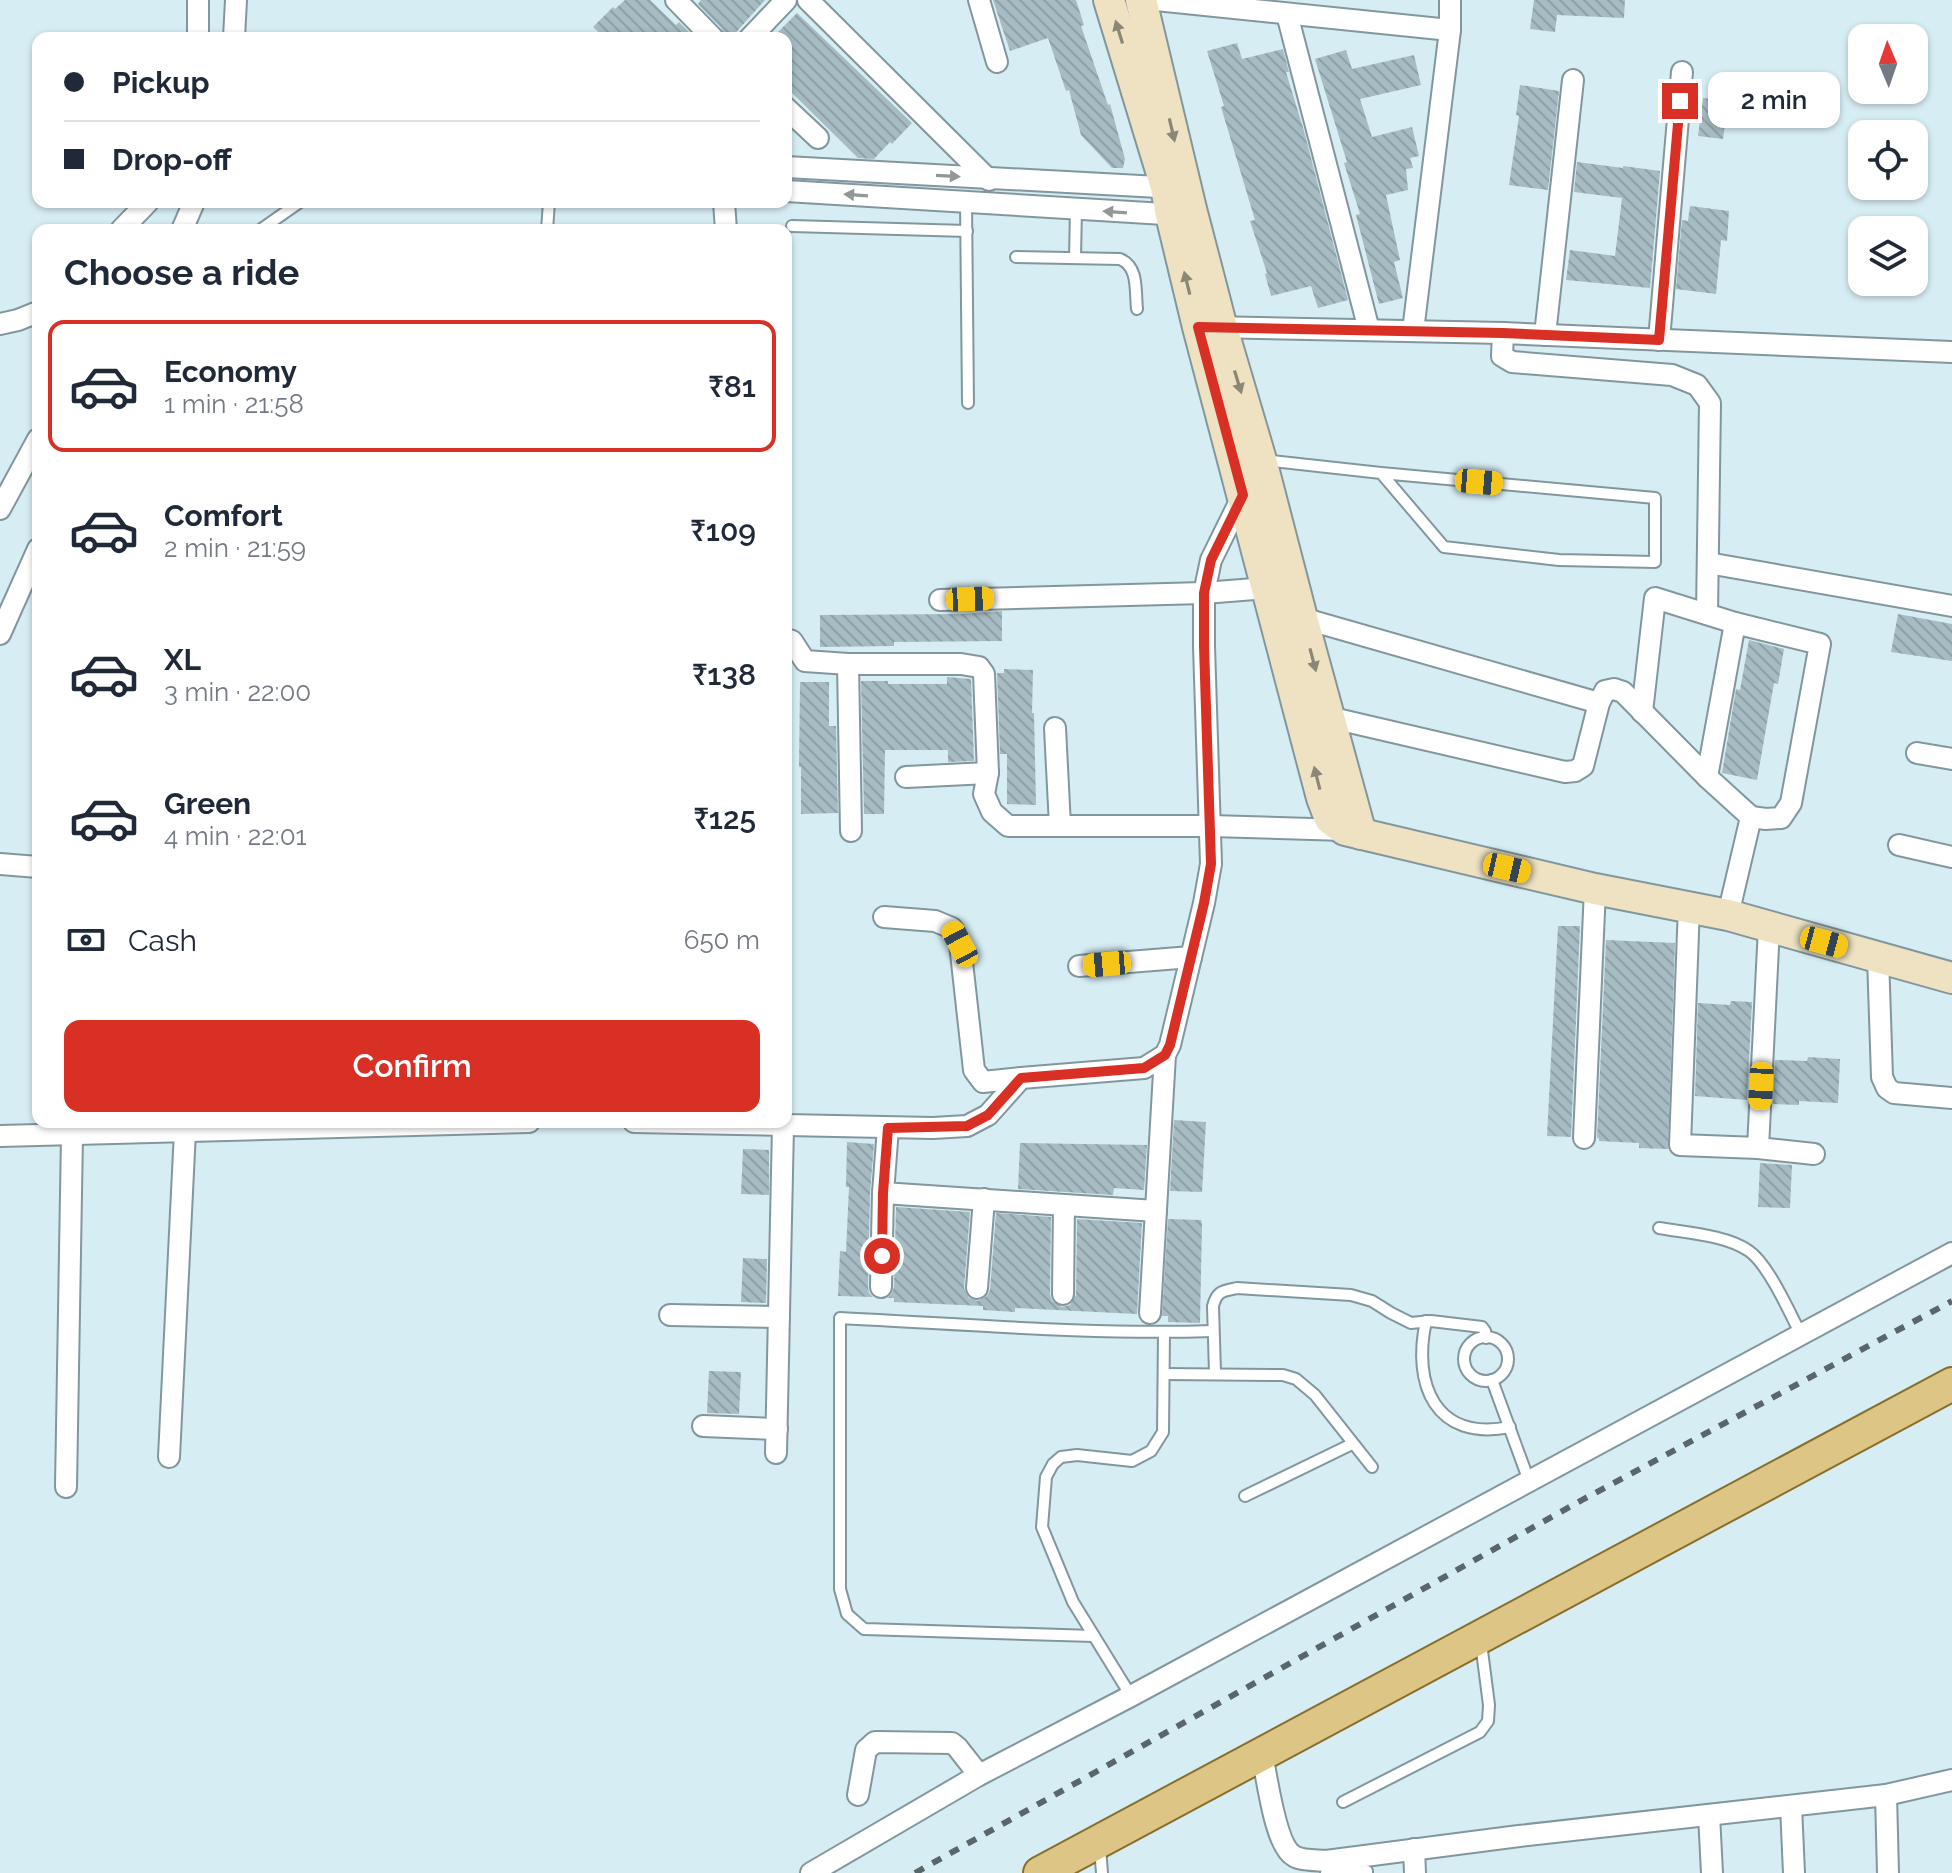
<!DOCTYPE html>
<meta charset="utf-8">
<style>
:root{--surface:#fff;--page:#f6f6f7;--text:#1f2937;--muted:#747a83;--line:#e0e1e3;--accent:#d93025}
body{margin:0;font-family:Raleway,sans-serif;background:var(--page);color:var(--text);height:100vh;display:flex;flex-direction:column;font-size:30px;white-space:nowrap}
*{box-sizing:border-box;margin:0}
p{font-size:26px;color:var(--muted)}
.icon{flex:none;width:44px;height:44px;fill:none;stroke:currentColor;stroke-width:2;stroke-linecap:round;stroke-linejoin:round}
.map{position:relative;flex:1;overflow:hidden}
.panel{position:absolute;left:32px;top:224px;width:760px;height:904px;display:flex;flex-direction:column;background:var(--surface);border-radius:16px;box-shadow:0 2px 6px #0004}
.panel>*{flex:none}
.guide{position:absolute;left:32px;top:32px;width:760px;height:176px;border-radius:16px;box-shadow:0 2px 6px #0004;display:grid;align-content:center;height:176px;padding:0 32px;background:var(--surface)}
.needle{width:52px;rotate:358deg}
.fabs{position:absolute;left:1848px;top:24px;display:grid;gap:16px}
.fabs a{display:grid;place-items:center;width:80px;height:80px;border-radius:16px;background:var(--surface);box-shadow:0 2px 6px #0004;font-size:40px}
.end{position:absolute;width:36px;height:36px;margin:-18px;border:10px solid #d93025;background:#fff;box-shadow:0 0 0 4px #fff}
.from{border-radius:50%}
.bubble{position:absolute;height:56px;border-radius:16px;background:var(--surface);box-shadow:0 2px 6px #0004;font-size:26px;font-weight:600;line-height:56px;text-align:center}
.car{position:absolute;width:24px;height:48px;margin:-24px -12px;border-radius:10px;box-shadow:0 0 6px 2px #0007;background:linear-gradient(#f5c518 24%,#345 0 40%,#f5c518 0 76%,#345 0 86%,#f5c518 0)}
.guide b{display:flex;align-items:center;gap:28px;height:76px;font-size:30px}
.guide b+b{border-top:2px solid var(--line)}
.guide i{width:20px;height:20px;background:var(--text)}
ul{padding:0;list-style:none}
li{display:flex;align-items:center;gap:24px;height:132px;margin:0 16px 12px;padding:0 16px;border:4px solid transparent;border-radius:16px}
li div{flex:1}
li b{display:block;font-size:30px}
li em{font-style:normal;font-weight:600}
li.current{border-color:var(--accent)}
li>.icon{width:72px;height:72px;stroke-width:1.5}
h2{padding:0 32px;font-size:36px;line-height:96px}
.pay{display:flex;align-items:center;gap:20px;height:88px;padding:0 32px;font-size:30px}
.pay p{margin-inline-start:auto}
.primary-button{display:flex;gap:16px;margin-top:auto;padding:16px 32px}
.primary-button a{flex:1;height:92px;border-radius:16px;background:var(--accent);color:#fff;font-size:32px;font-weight:600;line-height:92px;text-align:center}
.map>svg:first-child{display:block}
.building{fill:url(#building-back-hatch)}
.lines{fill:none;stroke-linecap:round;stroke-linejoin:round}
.lane-casing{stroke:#82979d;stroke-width:14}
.street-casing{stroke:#82979d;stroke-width:24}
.secondary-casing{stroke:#82979d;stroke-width:34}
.primary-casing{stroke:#876f2b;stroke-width:36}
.lane{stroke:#fff;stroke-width:10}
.street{stroke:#fff;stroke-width:20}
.secondary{stroke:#eee2c2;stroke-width:30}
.primary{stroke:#ddc585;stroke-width:32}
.rail{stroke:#59666a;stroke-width:6;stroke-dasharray:10 10;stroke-linecap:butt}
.oneway{fill:#8a8776}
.oneway2{fill:#939798}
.route{stroke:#d93025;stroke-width:10}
</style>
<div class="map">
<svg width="1952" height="1873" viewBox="0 0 1952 1873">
<defs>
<pattern id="building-back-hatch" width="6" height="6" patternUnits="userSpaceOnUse" patternTransform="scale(2)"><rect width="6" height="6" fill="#a6bcc2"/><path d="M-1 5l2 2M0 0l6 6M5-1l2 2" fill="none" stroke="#8ea1a6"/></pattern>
</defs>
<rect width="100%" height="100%" fill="#d7edf4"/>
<g class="building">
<polygon points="625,0 650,0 676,25 679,22 695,38 605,38 593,27 613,7 615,9"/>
<polygon points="701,0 765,0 731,38 726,38 722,29 698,4"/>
<polygon points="993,0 1076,0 1084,25 1081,26 1108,105 1110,104 1125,159 1123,168 1112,168 1081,135 1069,90 1066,91 1048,38 1010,51"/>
<polygon points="1534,0 1625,0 1624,18 1557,15 1555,32 1530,29"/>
<polygon points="797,13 912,123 892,144 890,142 874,159 858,158 786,87 786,38 783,38 777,33"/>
<polygon points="1237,43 1242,59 1283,49 1289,72 1286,72 1304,131 1348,300 1318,308 1311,286 1271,296 1265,274 1267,273 1250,221 1255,220 1221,107 1224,106 1207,51"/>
<polygon points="1346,50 1352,69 1414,55 1421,85 1360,99 1372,137 1412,127 1419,156 1410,158 1413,168 1406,169 1408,190 1386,195 1400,260 1394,262 1403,298 1379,304 1356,215 1360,214 1344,163 1347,162 1315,59"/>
<polygon points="1520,85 1559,91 1548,190 1509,185 1519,116 1516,115"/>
<polygon points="1703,98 1728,101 1723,139 1698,136"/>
<polygon points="1577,162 1623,168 1623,166 1660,171 1650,288 1566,280 1570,250 1615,256 1622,198 1574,192"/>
<polygon points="1690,206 1729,211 1727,241 1721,240 1716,294 1676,289 1682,220 1688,221"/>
<polygon points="1002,611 1002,641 894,642 894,646 820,647 820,615 961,614"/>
<polygon points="1898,614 1952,624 1952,661 1891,652"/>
<polygon points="1749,640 1784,649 1778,684 1774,683 1757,780 1722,773 1736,689 1740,690"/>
<polygon points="1004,669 1033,670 1032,713 1034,713 1036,805 1007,804 1007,754 1000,754 997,673 1004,673"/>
<polygon points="947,677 971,679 974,761 948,762 948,750 885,750 884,814 864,814 861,681 888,681 888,684 947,684"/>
<polygon points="800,682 829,682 829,726 836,726 838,813 801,814 801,767 799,767"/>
<polygon points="1558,926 1580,926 1571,1137 1547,1136"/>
<polygon points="1606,940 1675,943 1668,1149 1639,1148 1639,1143 1599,1141 1599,1138 1597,1138"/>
<polygon points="1731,1001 1752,1002 1747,1100 1695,1096 1698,1003 1730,1005"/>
<polygon points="1808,1057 1840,1059 1838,1103 1799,1101 1799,1105 1773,1104 1775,1060 1807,1061"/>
<polygon points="1174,1120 1206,1122 1202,1192 1170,1191"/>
<polygon points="847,1142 874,1144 870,1193 868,1287 869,1293 873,1297 838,1296 840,1251 846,1252 849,1187 846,1187"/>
<polygon points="1020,1143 1147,1145 1144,1190 1114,1188 1113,1195 1018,1189"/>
<polygon points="743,1149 769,1150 769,1195 741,1194"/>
<polygon points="1760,1163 1792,1165 1790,1208 1758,1207"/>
<polygon points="896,1207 970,1212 964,1288 969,1298 977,1301 987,1296 990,1290 996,1213 1051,1217 1050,1294 1052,1301 1062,1307 1070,1305 1076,1295 1077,1219 1142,1223 1137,1314 1015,1308 1015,1312 983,1310 983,1306 894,1302 894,1298 888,1298 892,1293 894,1287"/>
<polygon points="1168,1219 1201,1220 1202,1224 1200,1323 1168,1322 1168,1316 1162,1316"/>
<polygon points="743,1258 767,1259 766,1303 741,1302"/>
<polygon points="709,1371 741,1372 739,1414 707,1413"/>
</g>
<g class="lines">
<g class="lane-casing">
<g id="lane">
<polyline points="966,202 968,403"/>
<polyline points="792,226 967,231"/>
<polyline points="260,230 300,202"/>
<polyline points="547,230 549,202"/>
<path d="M 1016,257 L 1120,259 C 1139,267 1135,291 1137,309"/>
<polyline points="1075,258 1076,209"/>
<polyline points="1263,460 1381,473 1655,498 1655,562 1559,560 1444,547 1381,473"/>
<path d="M 1659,1228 C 1687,1233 1726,1235 1749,1251 C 1768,1264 1790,1313 1801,1335"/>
<path d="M 1426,1321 C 1412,1384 1435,1442 1510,1427"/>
<circle cx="1486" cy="1359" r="22"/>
<path d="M 1215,1373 L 1213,1306 C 1217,1291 1222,1291 1237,1288 L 1351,1295 L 1372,1301 L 1391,1313 L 1411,1323 L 1431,1321 L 1482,1327 L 1485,1331 L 1486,1338"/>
<polyline points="1164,1374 1283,1375 1296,1379 1315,1395 1372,1467"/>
<polyline points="1492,1380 1529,1481"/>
<polyline points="1245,1496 1352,1444"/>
<path d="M 1094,1636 L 864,1629 L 847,1614 L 840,1589 L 840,1318 C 964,1324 1089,1335 1213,1331"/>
<polyline points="1131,1696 1073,1602 1042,1527 1046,1477 1053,1464 1061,1457 1077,1455 1132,1461 1151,1451 1163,1432 1164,1332"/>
<polyline points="1343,1802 1480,1732 1488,1721 1489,1705 1481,1643"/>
<polyline points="1100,1847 1102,1873"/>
<polyline points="1326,1873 1367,1871 1367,1873"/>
</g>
</g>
<g class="street-casing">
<g id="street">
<polyline points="198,0 198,38"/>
<polyline points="676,0 713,38"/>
<polyline points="808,0 989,180"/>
<polyline points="979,0 997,62"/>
<polyline points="1156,0 1450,30"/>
<polyline points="1287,14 1369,330"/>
<polyline points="234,38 236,0"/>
<polyline points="750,38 786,0"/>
<polyline points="786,108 818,138"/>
<polyline points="786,167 1177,188"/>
<polyline points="786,191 1181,215"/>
<polyline points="724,202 726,230"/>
<polyline points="121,230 148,202"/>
<polyline points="182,230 194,202"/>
<polyline points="0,324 18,320 38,312"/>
<polyline points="1210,327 1503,333 1952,352"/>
<polyline points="1413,331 1450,30 1450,0"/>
<polyline points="1503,333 1502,356 1512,362 1672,375 1697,385 1710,403 1707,614"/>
<polyline points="1545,335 1573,80"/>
<polyline points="1659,340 1682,72"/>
<polyline points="0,509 38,439"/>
<polyline points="1708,563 1952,606"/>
<polyline points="940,600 1204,593 1267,588"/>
<polyline points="1302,618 1599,703"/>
<polyline points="0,634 38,549"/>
<polyline points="786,639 792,641 805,661 848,664 961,664 979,667 984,674 988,773 984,794 992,812 1008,826 1211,826 1345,830"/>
<polyline points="848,664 851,831"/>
<polyline points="1642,712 1655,598 1735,623"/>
<polyline points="1328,717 1565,772 1575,771 1583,766 1599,703 1605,691 1614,689 1623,692 1707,777 1751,817 1728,915"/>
<polyline points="1055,728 1060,826"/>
<polyline points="1917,753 1952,759"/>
<polyline points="906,777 988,773"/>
<polyline points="1707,777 1735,623 1820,644 1791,803 1781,818 1766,819 1751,817"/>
<polyline points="1899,845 1952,857"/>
<polyline points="0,864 38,867"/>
<polyline points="1689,906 1680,1145 1758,1148 1769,927"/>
<polyline points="884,917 935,921 952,928 960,944 974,1070 983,1082 1021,1078 1144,1068 1165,1055"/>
<polyline points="1878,957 1882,1077 1887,1088 1894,1093 1952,1098"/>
<polyline points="1079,966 1191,957"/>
<polyline points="634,1122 933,1128 967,1126 988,1115 1021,1078"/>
<polyline points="888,1128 883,1193 1156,1211"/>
<polyline points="0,1136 529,1122"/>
<polyline points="1584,1138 1595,889"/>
<polyline points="1758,1148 1814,1154"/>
<polyline points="881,1287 883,1193"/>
<polyline points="977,1288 984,1199"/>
<polyline points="1063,1294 1064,1205"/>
<polyline points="1150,1313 1165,1055 1170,1045 1204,903 1211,864 1204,646 1204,593 1211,560 1243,495"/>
<polyline points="670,1315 779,1317"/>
<polyline points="703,1426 777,1429"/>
<polyline points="776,1453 783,1126"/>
<polyline points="169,1457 185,1131"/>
<polyline points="66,1487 72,1135"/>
<path d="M 1262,1754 C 1267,1777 1275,1846 1294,1856 C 1302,1861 1317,1860 1326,1861 L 1519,1836 L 1886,1795 L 1952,1780"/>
<polyline points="858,1795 866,1750 875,1742 952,1743 957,1747 979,1775"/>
<polyline points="1886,1795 1888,1873"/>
<polyline points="1791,1806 1794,1873"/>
<polyline points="1709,1815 1712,1873"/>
<polyline points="1414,1849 1415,1873"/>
<polyline points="811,1873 979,1775 1131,1696 1952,1253"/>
</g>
</g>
<g class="secondary-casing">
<g id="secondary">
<polyline points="1109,0 1166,187 1171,215 1198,327 1322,798 1330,819 1345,830 1595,889 1728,915 1952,978"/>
<polyline points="1141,0 1191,209 1222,328 1261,460 1302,618 1361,834"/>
</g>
</g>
<g class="primary-casing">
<polyline id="primary" points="1040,1873 1952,1384"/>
</g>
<use href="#lane" class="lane"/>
<use href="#street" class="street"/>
<use href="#secondary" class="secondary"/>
<use href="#primary" class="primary"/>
<polyline class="rail" points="915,1873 1582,1500 1952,1301"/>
</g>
<defs><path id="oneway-solid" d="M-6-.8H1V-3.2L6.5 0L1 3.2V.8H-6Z" transform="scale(2)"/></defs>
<g class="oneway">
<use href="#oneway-solid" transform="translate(1119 32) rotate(-107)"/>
<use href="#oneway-solid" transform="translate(1172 130) rotate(77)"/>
<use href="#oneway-solid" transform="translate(1187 283) rotate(-104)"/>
<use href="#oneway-solid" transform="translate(1238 382) rotate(73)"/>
<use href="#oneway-solid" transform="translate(1313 660) rotate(75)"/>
<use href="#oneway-solid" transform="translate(1317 778) rotate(-104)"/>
</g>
<g class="oneway2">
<use href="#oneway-solid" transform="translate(948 176) rotate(3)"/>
<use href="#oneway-solid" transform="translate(856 195) rotate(-176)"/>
<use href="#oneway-solid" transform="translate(1115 212) rotate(-176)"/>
</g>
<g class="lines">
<polyline class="route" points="882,1256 883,1193 888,1128 967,1126 988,1115 1021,1078 1144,1068 1165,1055 1170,1045 1204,903 1211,864 1204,646 1204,593 1211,560 1243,495 1198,327 1503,333 1659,340 1680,101"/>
</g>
</svg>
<div class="fabs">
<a><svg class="needle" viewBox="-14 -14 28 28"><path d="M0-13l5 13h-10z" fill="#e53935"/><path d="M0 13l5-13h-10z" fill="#747a83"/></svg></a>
<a><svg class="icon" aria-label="locate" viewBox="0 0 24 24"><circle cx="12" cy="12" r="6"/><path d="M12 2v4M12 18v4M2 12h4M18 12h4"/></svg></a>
<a><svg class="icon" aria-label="layers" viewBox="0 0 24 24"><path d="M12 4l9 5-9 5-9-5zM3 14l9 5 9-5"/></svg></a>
</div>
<i class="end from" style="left:882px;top:1256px"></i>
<i class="end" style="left:1680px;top:101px"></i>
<div class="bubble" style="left:1708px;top:72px;width:132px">2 min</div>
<i class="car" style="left:1479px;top:482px;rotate:95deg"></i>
<i class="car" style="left:970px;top:599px;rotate:88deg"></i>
<i class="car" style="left:1507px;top:868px;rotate:103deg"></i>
<i class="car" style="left:1824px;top:942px;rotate:105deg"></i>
<i class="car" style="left:960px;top:944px;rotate:332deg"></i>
<i class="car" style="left:1107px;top:964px;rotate:265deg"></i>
<i class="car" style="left:1761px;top:1086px;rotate:183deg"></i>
<div class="guide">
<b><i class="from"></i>Pickup</b>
<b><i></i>Drop-off</b>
</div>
<section class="panel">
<h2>Choose a ride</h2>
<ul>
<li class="current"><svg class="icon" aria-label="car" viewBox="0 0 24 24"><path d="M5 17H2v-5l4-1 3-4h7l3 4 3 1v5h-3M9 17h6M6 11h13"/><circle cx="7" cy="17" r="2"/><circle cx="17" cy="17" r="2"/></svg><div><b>Economy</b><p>1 min · 21:58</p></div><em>₹81</em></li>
<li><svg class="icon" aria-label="car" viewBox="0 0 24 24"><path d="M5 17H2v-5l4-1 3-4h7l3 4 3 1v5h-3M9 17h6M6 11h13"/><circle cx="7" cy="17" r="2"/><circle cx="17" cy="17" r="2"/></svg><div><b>Comfort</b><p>2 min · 21:59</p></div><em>₹109</em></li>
<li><svg class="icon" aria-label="car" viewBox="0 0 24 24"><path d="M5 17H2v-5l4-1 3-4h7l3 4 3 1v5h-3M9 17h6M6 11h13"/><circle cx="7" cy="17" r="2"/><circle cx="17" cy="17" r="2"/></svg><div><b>XL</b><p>3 min · 22:00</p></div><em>₹138</em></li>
<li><svg class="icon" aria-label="car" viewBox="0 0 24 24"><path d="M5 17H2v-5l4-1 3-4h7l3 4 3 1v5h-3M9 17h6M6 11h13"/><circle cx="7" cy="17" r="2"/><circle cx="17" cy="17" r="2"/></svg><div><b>Green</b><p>4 min · 22:01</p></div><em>₹125</em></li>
</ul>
<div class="pay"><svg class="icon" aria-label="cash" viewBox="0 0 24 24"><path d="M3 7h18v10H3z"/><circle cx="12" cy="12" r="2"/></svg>Cash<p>650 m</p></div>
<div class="primary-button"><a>Confirm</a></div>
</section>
</div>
